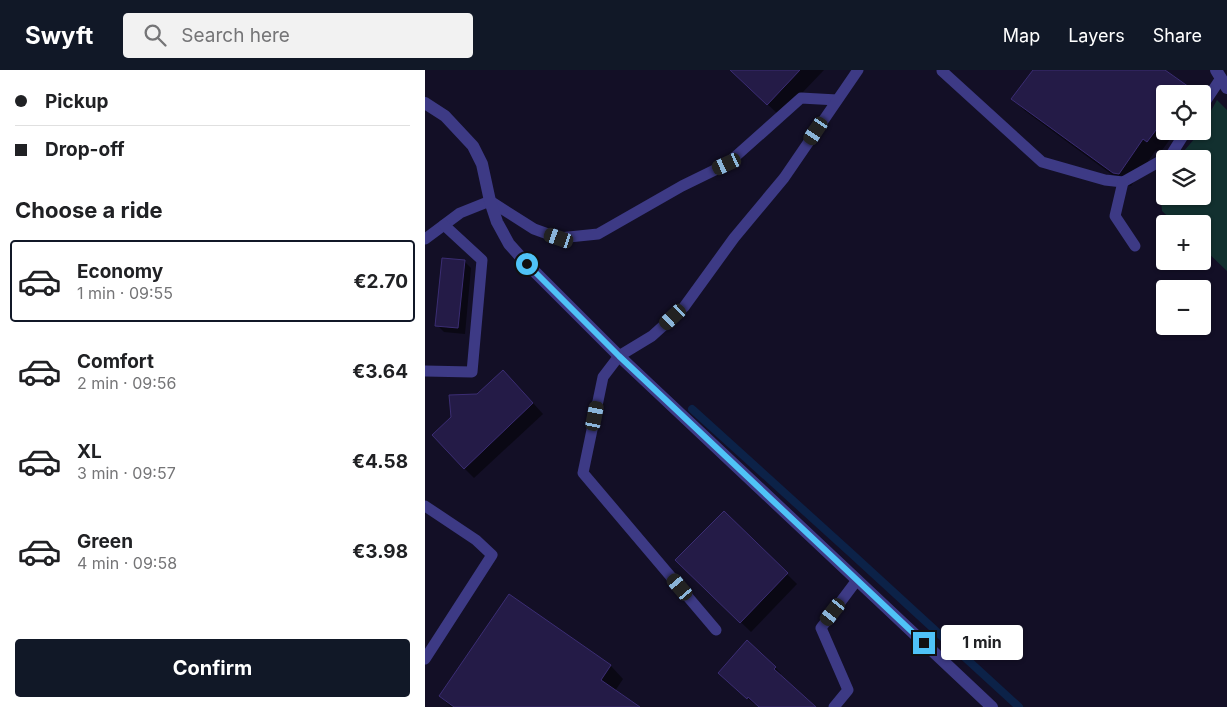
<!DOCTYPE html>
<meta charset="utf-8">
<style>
:root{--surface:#fff;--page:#f2f2f2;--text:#202124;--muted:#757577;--line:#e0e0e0;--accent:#111827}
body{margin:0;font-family:Inter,sans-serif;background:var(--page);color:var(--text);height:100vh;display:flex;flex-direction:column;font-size:19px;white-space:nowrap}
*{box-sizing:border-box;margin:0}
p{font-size:16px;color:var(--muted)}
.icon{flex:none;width:28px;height:28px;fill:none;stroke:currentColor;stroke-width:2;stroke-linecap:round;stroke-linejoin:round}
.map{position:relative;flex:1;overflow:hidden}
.details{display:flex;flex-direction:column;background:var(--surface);width:425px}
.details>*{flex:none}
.banner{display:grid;align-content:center;height:110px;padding:0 15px;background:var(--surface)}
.tools{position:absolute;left:731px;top:15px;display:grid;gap:10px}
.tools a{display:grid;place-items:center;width:55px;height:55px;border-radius:5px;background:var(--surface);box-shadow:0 1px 4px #0004;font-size:25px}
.end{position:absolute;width:22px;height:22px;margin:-11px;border:6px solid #4fc3f7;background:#111;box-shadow:0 0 0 2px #111}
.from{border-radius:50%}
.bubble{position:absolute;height:35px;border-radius:5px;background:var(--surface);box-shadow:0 1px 4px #0004;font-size:16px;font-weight:700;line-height:35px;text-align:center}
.car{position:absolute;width:15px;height:30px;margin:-15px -8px;border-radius:6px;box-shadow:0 0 4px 1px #0007;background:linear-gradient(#222 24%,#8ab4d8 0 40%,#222 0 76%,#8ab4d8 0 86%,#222 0)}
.banner b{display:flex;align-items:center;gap:18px;height:48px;font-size:19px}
.banner b+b{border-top:1px solid var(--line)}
.banner i{width:12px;height:12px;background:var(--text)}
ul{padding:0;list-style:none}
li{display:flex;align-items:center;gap:15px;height:82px;margin:0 10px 8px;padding:0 5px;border:2px solid transparent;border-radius:5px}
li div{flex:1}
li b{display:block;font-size:19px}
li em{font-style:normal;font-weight:700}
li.on{border-color:var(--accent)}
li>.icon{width:45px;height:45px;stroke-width:1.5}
h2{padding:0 15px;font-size:22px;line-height:60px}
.cta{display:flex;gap:10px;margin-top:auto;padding:10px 15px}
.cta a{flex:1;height:58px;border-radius:5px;background:var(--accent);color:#fff;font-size:20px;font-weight:700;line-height:58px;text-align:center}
header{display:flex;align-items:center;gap:30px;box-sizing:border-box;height:70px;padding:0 25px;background:var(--accent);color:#fff}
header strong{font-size:24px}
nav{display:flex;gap:28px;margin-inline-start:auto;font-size:18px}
.search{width:350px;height:45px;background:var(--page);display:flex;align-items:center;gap:12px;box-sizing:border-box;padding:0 18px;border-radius:5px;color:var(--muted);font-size:19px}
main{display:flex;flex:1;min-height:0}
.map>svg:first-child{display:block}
.green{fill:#12302f}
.shadow{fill:#0007}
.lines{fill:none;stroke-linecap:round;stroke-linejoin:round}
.stream{stroke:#0c2248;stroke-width:8}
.building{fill:#241b47;stroke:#3b2d73}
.service{stroke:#3d3a85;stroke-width:11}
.minor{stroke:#3d3a85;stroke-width:12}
.route{stroke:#4fc3f7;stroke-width:6}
</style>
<header>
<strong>Swyft</strong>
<div class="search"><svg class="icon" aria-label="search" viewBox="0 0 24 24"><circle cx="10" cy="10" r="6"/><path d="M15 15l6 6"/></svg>Search here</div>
<nav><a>Map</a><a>Layers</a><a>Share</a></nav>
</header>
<main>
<section class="details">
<div class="banner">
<b><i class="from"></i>Pickup</b>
<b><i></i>Drop-off</b>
</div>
<h2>Choose a ride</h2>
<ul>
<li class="on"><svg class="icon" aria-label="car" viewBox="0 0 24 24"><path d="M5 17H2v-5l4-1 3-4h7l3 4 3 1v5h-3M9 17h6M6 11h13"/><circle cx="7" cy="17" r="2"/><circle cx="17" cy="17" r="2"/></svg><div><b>Economy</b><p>1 min · 09:55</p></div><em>€2.70</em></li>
<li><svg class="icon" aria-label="car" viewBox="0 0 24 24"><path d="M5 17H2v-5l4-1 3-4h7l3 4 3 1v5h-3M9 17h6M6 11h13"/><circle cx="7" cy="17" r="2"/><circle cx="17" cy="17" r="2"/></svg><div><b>Comfort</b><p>2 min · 09:56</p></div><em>€3.64</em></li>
<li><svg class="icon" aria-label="car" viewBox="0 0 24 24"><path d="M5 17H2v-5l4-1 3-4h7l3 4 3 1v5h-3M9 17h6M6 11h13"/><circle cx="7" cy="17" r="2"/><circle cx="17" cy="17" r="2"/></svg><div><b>XL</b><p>3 min · 09:57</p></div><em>€4.58</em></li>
<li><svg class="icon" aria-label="car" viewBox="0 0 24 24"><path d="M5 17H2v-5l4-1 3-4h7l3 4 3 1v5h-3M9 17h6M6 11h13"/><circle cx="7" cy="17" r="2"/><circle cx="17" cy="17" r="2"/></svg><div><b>Green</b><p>4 min · 09:58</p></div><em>€3.98</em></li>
</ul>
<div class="cta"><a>Confirm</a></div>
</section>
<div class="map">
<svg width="802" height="637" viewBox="0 0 802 637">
<rect width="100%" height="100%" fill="#130f26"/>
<polygon class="green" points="792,30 802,40 802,201 778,178 778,154 751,154 737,141 734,109 740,102 740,126 778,126 778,89 752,89 771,67 774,61 778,61 778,55"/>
<g class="shadow">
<polygon points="306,0 399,0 355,46"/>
<polygon points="609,0 738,0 740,24 740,61 751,61 735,83 731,80 706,116 701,115 600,41 588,29"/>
<polygon points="39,191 46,198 40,264 19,262 12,255"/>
<polygon points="88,311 118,344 49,408 39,398 53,325"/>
<polygon points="299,442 372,514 326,562 252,490"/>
<polygon points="84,526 186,596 198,609 190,621 213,637 26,637 15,626"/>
<polygon points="350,597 356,604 355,606 389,637 335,637 331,633 329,634 301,609"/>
</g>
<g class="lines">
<polyline class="stream" points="267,339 427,484 594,637"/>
</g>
<g class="building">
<polygon points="305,0 375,0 342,35"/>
<polygon points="608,0 740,0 774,24 740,24 740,48 722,72 718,69 694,104 688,103 586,29"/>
<polygon points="17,188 40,190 33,258 10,256"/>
<polygon points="78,300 108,333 39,399 7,365 26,347 24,325 52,324"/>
<polygon points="299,441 363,503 315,553 250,490"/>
<polygon points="84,524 186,595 176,610 215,637 29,637 14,626"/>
<polygon points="322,570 351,597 349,599 391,637 334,637 323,627 322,629 293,603"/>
</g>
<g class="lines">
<g class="service">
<polyline points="518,0 517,1 617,92 680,110 698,112 746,85 761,61"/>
<polyline points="778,35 796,8"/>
<polyline points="698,112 690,146 710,176"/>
<polyline points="0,169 35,143 65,131 109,159 134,168 173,164 257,116 302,94 376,28 412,30"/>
<polyline points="0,301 47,302 57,190 19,155"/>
<polyline points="0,436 51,470 67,485 0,589"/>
<polyline points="291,560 158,403 178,307 194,286 227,266 259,237 309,168 359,108 433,0"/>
<polyline points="409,637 423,620 396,558 432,510"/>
</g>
<g class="minor">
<polyline points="791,0 802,18"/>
<polyline points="0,33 20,46 48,76 57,94 65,131 72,152 84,174 102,194 194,286 567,637"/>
</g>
</g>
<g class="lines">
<polyline class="route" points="102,194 194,286 499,573"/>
</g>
</svg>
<div class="tools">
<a><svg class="icon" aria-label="locate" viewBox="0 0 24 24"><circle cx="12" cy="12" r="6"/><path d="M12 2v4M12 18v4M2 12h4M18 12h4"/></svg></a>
<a><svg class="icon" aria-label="layers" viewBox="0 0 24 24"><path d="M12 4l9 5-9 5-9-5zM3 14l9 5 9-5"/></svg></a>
<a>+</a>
<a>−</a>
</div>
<i class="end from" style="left:102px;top:194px"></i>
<i class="end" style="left:499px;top:573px"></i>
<div class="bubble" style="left:516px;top:555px;width:82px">1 min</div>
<i class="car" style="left:391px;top:61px;rotate:214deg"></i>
<i class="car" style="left:302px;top:94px;rotate:245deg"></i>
<i class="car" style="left:134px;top:168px;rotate:289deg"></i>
<i class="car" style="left:248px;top:247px;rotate:227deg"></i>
<i class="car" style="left:170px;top:346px;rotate:11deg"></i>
<i class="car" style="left:255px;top:517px;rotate:320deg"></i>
<i class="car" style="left:408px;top:542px;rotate:218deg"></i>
</div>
</main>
